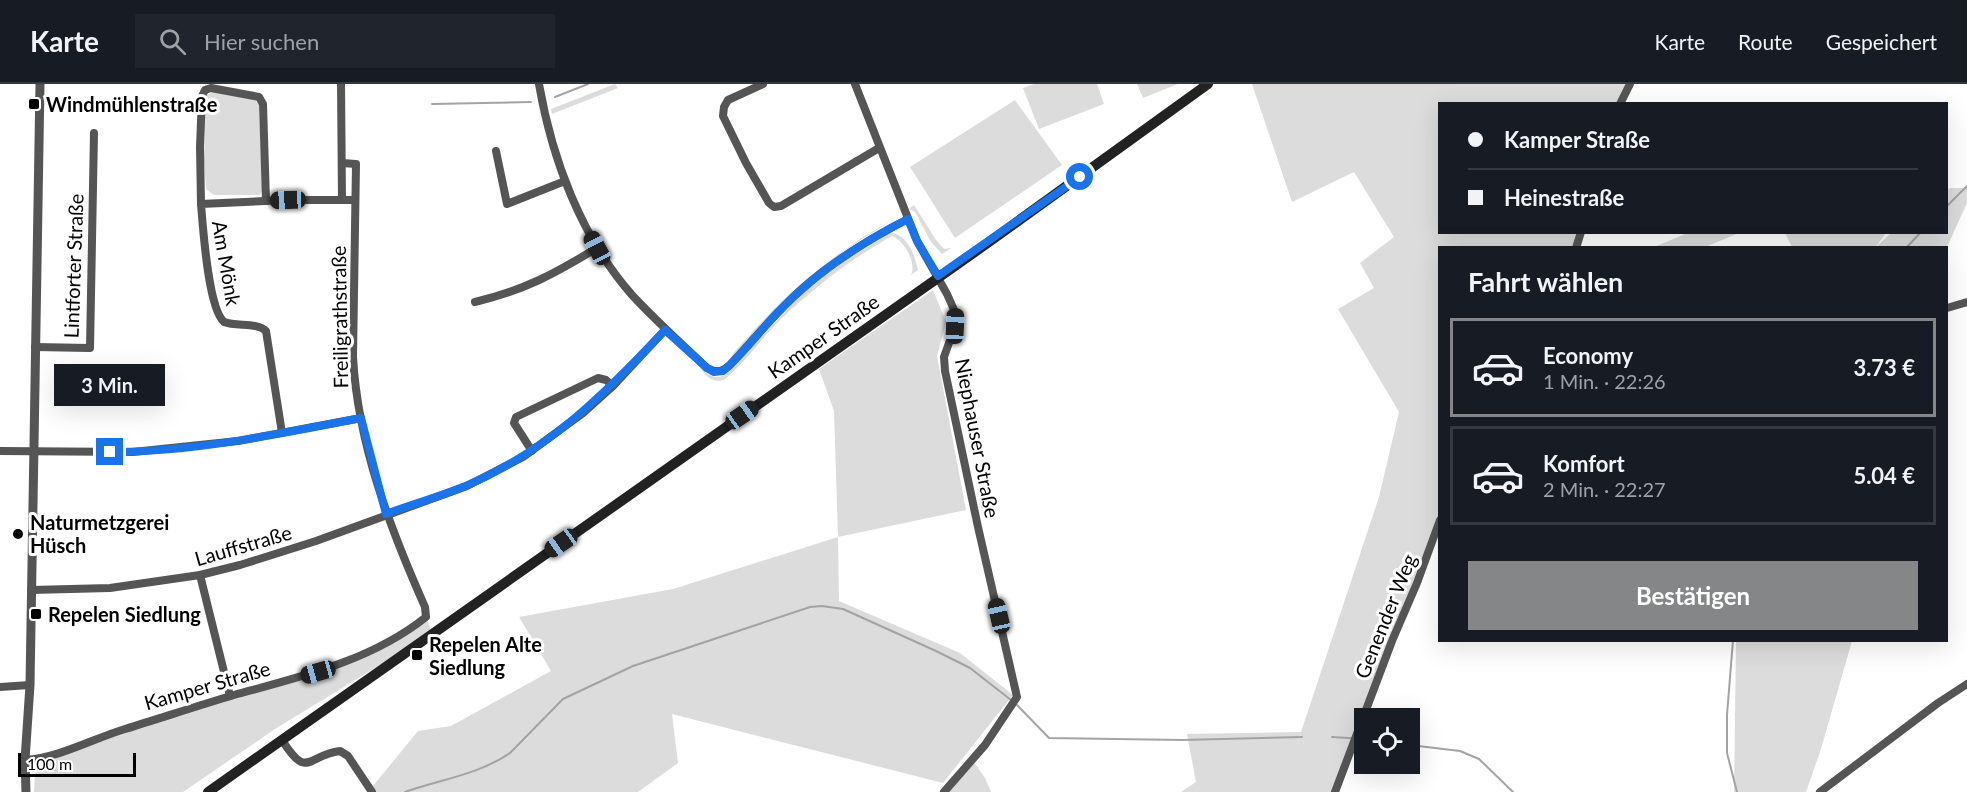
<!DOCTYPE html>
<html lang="de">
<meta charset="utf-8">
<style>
:root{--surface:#171b24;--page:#20242c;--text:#f1f3f6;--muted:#9ea1a6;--line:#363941;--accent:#858687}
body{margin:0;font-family:Lato,sans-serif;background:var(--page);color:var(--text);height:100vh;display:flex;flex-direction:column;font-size:22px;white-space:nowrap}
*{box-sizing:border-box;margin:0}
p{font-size:20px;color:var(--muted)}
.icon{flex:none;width:33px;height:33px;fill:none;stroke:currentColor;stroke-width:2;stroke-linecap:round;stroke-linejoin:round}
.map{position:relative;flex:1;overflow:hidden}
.panel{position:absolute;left:1438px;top:162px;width:510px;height:396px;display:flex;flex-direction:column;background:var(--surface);border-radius:0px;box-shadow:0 6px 24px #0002}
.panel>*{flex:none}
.banner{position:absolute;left:1438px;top:18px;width:510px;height:132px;border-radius:0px;box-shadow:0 6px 24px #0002;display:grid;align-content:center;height:132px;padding:0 30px;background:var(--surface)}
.controls{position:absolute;left:1354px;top:624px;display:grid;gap:12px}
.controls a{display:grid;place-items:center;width:66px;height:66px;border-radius:0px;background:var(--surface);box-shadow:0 6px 24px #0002;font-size:30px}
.scale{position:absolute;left:18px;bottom:15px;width:118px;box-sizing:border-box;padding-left:6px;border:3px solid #000;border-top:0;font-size:16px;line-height:21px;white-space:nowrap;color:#000;-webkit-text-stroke:4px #fff;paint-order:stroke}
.end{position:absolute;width:27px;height:27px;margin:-14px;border:8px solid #1a73e8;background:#fff;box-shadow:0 0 0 3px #fff}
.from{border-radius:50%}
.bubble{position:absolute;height:42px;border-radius:0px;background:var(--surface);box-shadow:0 6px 24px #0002;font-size:20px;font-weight:700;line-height:42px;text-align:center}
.car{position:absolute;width:18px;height:36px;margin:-18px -9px;border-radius:8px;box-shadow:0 0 4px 2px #0007;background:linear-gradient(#222 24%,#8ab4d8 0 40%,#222 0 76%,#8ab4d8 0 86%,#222 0)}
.banner b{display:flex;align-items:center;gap:21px;height:57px;font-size:22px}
.banner b+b{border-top:2px solid var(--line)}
.banner i{width:15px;height:15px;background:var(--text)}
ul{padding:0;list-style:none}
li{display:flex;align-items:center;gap:18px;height:99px;margin:0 12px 9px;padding:0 18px;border:3px solid var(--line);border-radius:0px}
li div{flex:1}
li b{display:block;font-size:22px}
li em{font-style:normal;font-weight:700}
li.on{border-color:var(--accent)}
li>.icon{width:54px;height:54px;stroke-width:1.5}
h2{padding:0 30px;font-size:27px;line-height:72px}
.action{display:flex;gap:12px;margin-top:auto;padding:12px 30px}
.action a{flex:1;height:69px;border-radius:0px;background:var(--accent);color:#fff;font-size:24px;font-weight:700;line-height:69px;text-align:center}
header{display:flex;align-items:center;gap:36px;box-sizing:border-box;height:84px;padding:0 30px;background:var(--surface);border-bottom:2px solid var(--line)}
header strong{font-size:28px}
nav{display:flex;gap:33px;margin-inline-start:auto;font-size:21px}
.search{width:420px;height:54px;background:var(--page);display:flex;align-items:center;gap:15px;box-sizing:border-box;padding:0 21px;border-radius:0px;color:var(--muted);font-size:22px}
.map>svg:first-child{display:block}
.green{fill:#dcdcdc}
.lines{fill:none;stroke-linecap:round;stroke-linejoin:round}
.stream{stroke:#a3a3a3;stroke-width:2}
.minor{stroke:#555;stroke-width:8}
.tertiary{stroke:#555;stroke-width:9}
.secondary{stroke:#222;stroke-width:10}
.route{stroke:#1a73e8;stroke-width:8}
.poi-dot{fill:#000;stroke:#fff;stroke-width:2}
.labels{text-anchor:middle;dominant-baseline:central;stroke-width:6;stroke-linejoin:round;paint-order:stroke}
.poi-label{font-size:20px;font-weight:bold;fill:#000;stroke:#fff;text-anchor:start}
.street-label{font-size:20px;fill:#000;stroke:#fff}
</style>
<header>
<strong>Karte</strong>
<div class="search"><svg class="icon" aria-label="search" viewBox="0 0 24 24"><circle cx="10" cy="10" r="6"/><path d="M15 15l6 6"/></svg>Hier suchen</div>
<nav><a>Karte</a><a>Route</a><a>Gespeichert</a></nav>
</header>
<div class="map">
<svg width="1967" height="708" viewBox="0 0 1967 708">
<rect width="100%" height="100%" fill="#fff"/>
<g class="green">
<polygon points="615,0 618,4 552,30 551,25"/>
<polygon points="1034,0 1097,0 1104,20 1039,45 1023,4"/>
<polygon points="1137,0 1178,0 1143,14"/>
<polygon points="1252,0 1630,0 1620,19 1440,20 1440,148 1581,149 1576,163 1440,164 1440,436 1334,708 1181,708 1196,698 1187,650 1301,648 1379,413 1399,328 1338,225 1374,204 1360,179 1394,153 1354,88 1292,118"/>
<polygon points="213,8 254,16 259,20 262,107 260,111 214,111 206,105 204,75 206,17 207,11"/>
<polygon points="1015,16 1062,81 955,154 910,83"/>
<polygon points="1950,104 1967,104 1967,119 1947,163 1876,163 1891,149 1947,148 1947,106"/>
<polygon points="914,121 936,156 944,165 951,164 942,170 931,158 915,128 909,125"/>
<path d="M 894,135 L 845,166 L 803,199 L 776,225 L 728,277 C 734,266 746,256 754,246 C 795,201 841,164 894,135 Z"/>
<path d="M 890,148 C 908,152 914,169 918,186 L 911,191 C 917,179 904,156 892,152 C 851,175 815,203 781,235 C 761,254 746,279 724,296 C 711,299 706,292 699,283 C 708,290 713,296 725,291 L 804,208 L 847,174 Z"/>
<polygon points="1690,148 1739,148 1739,149 1705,163 1654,163"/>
<polygon points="1785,149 1886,149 1875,164 1792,163"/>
<polygon points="933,206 946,238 937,272 966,426 838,453 839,517 960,569 1013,611 943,699 672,630 678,679 638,708 368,708 418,647 451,642 551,587 519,533 673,505 838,453 834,327 819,285"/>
<polygon points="426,533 432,549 275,645 183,708 34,708 35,690 48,673 362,572"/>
<polygon points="1736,557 1852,557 1821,665 1806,708 1734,708"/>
<polygon points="974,678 985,694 991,708 946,708"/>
</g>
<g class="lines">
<g class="stream">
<polyline points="555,13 588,0"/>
<polyline points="432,20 531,18"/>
<polyline points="1947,122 1967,102"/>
<polyline points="1906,164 1921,148"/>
<polyline points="1733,556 1727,631 1727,669 1737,708"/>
<polyline points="1017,621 1049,654 1182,656 1302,653"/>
<polyline points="1332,653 1365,655"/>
<polyline points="1410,661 1460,667 1479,675 1513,708"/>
<path d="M 405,708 C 439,696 480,690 510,669 L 563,615 L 633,582 L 810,523 L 822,522 L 843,525 L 936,567 L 970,584 L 1011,616"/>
</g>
<g class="minor">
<polyline points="341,0 342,116"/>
<path d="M 539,0 C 552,75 581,153 632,211 C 656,237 682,260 707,284 C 717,289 722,288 730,281 C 754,255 777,227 804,203 C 835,176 871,154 908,135"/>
<polyline points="763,0 728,16 724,23 723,32 746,79 769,119 774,123 781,122 879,64"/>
<polyline points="855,0 917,157 947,210 955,228 955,242 944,273 945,287 978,443 1017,613 985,661 944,708"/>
<polyline points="1620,20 1630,0"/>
<polyline points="496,67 507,120 565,97"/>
<polyline points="201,120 200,63 202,12 205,6 211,4 259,13 263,20 266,117"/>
<polyline points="1576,164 1581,148"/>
<path d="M 475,218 C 525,206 554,190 597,164"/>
<polyline points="1947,224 1967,218"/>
<polyline points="35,263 90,264 94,49"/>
<path d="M 282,349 L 266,247 C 257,238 237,243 224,238 C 208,224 203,143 201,120 L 288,116 L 355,116"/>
<polyline points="0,367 133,368 238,357 361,334"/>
<polyline points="532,367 514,339 516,333 598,294 606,296 613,302"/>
<polyline points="200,491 230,612"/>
<polyline points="31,506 110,504 200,491 240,481 316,457 467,402 523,373 583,329 613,302 665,246"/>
<polyline points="0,603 30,601"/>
<path d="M 282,656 C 308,697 307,671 340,667 L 348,672 L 372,708"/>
<path d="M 25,676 C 59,674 92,655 125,645 C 161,634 197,622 234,611 C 300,593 371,577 426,533 L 425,523 C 390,444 358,361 353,273 L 356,80 L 342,79"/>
<polyline points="1335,708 1392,557 1417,499 1440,436"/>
<polyline points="1820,708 1938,619 1967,600"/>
</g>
<polyline class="tertiary" points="26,708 25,676 30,601 40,0"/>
<polyline class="secondary" points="208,708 989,158 1208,0"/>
</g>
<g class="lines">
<path class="route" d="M 110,368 C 194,368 279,350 361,334 L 386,430 C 413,420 442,412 468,401 C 549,366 606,309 665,246 L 707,284 L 714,288 L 723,287 C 743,270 759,248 777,229 C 815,189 860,159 908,135 L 917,157 L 938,192 L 1080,93"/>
</g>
<g class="poi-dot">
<rect x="28" y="14" width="12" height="12" rx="3"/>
<circle cx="18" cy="450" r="6"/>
<rect x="30" y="524" width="12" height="12" rx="3"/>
<rect x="411" y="565" width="12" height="12" rx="3"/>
</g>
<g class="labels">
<g class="poi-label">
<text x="46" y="20">Windmühlenstraße</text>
<text x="30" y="438">Naturmetzgerei<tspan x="30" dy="23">Hüsch</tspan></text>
<text x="48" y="530">Repelen Siedlung</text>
<text x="429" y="560">Repelen Alte<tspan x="429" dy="23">Siedlung</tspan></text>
</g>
<g class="street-label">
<text transform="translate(227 179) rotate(80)">Am Mönk</text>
<text transform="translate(73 182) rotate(-88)">Lintforter Straße</text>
<text transform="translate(339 233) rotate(-91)">Freiligrathstraße</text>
<text transform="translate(823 252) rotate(-35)">Kamper Straße</text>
<text transform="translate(978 354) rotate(79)">Niephauser Straße</text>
<text transform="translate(243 461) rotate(-16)">Lauffstraße</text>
<text transform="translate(1385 532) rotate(-68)">Genender Weg</text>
<text transform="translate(207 601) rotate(-16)">Kamper Straße</text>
</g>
</g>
</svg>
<div class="controls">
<a><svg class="icon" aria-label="locate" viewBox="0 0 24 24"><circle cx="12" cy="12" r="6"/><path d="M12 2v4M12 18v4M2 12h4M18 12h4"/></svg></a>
</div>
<div class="scale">100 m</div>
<i class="end from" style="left:1080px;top:93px"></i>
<i class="end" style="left:110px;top:368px"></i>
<div class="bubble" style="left:54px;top:280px;width:111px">3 Min.</div>
<i class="car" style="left:288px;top:116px;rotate:268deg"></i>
<i class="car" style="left:597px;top:164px;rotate:332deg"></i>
<i class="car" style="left:955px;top:242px;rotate:2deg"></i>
<i class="car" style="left:742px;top:331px;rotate:55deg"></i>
<i class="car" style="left:561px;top:459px;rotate:235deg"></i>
<i class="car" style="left:999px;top:532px;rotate:347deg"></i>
<i class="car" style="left:318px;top:588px;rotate:254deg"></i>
<div class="banner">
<b><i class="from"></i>Kamper Straße</b>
<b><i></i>Heinestraße</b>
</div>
<section class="panel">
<h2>Fahrt wählen</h2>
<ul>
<li class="on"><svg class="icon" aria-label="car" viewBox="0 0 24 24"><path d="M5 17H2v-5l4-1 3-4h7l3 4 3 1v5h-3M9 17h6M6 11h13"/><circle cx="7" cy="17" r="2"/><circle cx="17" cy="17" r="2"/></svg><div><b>Economy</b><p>1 Min. · 22:26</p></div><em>3.73 €</em></li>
<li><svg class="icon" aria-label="car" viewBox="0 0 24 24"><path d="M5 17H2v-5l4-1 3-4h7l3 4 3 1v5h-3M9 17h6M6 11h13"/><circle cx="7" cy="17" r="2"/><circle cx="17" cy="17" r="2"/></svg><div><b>Komfort</b><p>2 Min. · 22:27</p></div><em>5.04 €</em></li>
</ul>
<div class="action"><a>Bestätigen</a></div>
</section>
</div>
